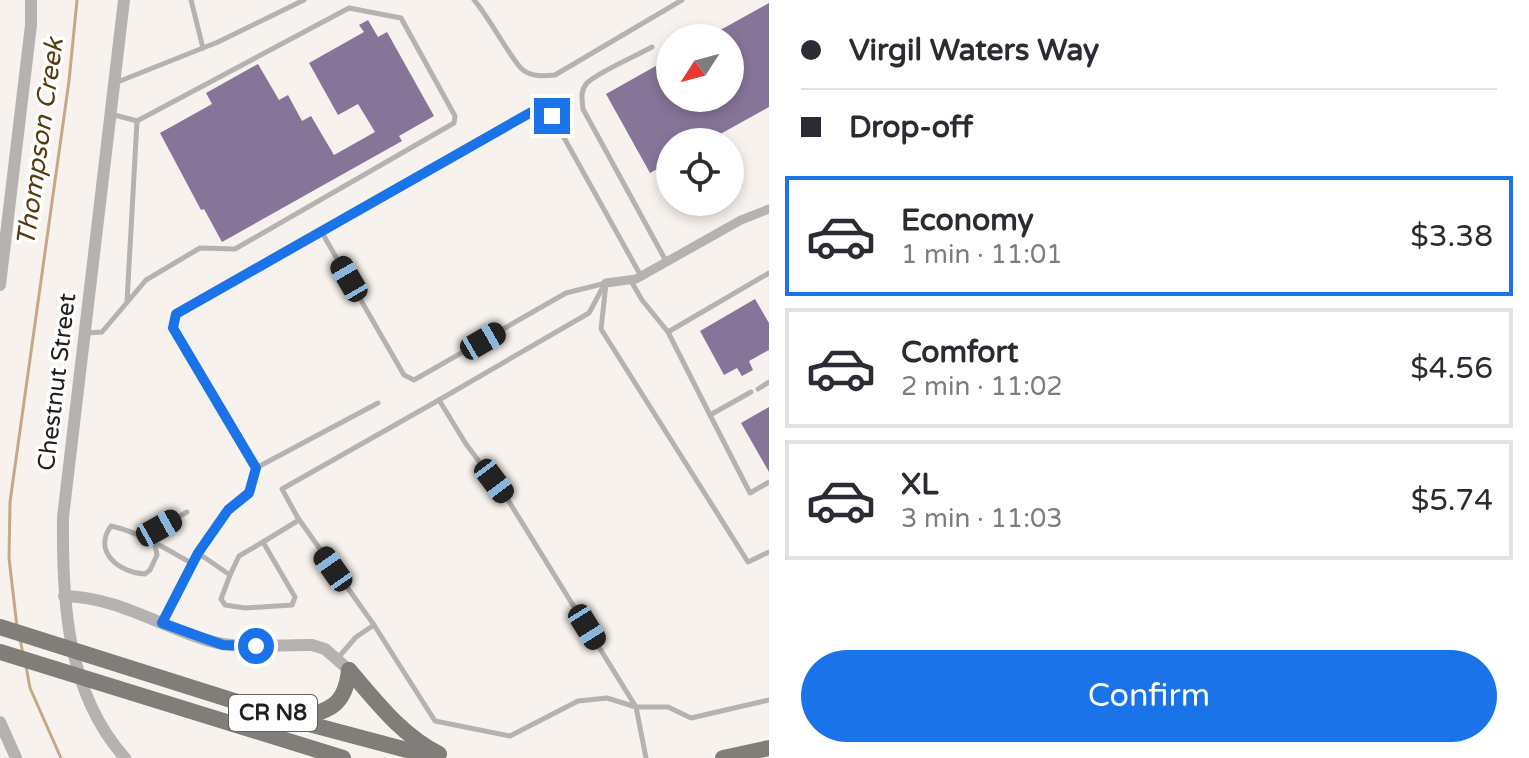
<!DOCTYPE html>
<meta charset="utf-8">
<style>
:root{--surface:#fff;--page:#f7f7f7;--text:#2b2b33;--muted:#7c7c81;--line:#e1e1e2;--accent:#1a73e8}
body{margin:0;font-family:"Varela Round",sans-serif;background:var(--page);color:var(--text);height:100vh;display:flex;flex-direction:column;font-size:30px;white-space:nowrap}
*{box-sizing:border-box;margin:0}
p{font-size:26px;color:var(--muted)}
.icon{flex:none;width:44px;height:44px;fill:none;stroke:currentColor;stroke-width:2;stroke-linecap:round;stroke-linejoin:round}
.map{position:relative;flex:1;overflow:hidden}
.sheet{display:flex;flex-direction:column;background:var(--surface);width:760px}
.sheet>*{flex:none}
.guide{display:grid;align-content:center;height:176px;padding:0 32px;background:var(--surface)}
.needle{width:52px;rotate:234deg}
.tools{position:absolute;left:656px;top:24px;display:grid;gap:16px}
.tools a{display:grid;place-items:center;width:88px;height:88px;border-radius:50%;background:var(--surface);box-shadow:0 4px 12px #0003;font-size:40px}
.end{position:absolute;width:36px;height:36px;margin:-18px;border:10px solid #1a73e8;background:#fff;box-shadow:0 0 0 4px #fff}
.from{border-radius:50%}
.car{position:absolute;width:24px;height:48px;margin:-24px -12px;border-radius:10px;box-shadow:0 0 6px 2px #0007;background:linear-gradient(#222 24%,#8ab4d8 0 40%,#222 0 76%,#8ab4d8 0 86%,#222 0)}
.guide b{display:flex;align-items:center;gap:28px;height:76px;font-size:30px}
.guide b+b{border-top:2px solid var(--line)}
.guide i{width:20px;height:20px;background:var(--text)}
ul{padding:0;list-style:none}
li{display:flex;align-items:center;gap:24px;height:120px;margin:0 16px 12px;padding:0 16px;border:4px solid var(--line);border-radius:0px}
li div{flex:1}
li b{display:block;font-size:30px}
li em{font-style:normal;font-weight:600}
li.selected{border-color:var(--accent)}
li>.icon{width:72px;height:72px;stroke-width:1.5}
.cta{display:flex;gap:16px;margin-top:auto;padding:16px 32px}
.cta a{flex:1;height:92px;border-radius:48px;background:var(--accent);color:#fff;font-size:32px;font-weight:600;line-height:92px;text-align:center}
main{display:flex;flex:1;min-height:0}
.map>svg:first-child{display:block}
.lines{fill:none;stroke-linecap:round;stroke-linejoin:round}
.stream{stroke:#c4a986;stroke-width:3}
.building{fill:#877599}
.service{stroke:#b5b3b1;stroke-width:5}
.minor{stroke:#b5b3b1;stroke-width:9}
.tertiary{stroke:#b5b3b1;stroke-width:12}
.primary{stroke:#817e7a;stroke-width:16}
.route{stroke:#1a73e8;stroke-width:10}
.labels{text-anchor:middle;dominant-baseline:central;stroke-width:7;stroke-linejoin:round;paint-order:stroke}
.shield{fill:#fff;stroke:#646362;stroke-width:2}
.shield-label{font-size:22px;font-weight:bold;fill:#22201e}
.street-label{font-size:24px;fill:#22201e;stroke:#fff}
.water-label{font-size:26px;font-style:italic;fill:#573a10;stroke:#fff}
</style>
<main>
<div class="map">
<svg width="769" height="758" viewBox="0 0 769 758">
<rect width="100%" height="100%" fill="#f7f2ed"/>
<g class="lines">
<g class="stream">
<polyline points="17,627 9,558 10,502 69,81 77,0"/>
<polyline points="20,638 23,655"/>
<polyline points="26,666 30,688 61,758"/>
</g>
</g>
<g class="building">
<polygon points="769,3 769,107 706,142 670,142 670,162 650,173 606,94 670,58 670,98 730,98 730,38 706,38"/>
<polygon points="368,20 378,37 387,32 434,116 399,136 402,141 222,242 204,209 201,210 160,133 212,104 206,93 258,64 279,100 288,95 302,121 311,116 334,155 375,132 358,104 338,115 309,63 364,32 359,25"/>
<polygon points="755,299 769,323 769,350 749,361 753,370 742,376 737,368 724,375 700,331"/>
<polygon points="769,407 769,472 741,423"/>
</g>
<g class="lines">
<g class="service">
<polyline points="191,0 203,48"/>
<path d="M 474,0 C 488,15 513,63 523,70 C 532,77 544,76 555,75 L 682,0"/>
<path d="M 652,47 C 636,56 598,72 587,83 C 580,91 582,99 583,109 L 666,261"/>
<polyline points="115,83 218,42 304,0"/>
<polyline points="321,231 535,110 552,116 641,276"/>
<polyline points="631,281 642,300 668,332"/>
<polyline points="606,284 601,329 748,562 769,552"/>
<polyline points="127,302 137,121"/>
<polyline points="86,333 102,332 146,280 200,248 235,249 454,123 455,116 401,18 349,8 137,121 111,114"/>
<polyline points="758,389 769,382"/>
<polyline points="751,392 710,415 750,493 769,482"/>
<polyline points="439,400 589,313 603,287"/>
<polyline points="710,415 668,332 769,273"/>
<polyline points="256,468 378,403"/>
<path d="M 187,512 L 159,528 L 153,535 L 157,555 L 150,570 L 145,574 C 120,573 92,552 111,526 C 139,532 168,550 193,564"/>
<polyline points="298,518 374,625"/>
<polyline points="198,553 228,510 249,493 256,468 173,328 176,314 321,231 404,375 414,380 566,293 606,283"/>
<polyline points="230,575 239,556 263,542"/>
<polyline points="163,622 198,553 230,575 221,599 225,605 245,608 292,605 295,597 263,542 299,520 282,489 439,400 466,444 508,500 636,707 668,707 691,718 769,700"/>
<polyline points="337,659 356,637 374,625 435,721 510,736 578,701 607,698 636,707 646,758"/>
</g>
<polyline class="minor" points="606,283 636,279 741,220 769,209"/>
<g class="tertiary">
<path d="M 124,0 L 63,517 C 62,600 66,692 125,758"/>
<polyline points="0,285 31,25 31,0"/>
<path d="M 64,596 C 116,597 158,625 206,640 C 241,651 277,644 312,645 L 325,649 L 349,670"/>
<polyline points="0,722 16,758"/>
</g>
<g class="primary">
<polyline points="0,627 294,720 437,758"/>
<polyline points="0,652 343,758"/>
<path d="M 349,670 C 376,701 401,735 439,754"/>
<path d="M 294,720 C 327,710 345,709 349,670"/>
<polyline points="723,758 769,748"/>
</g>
</g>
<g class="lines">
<polyline class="route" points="256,646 223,645 162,623 198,553 228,510 249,493 256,468 173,328 176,314 535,110 552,116"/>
</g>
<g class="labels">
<rect class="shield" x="229" y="695" width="88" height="36" rx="6"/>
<g class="shield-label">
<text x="273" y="713">CR N8</text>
</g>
<g class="street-label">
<text transform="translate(57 382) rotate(-83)">Chestnut Street</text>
</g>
<g class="water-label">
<text transform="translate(40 142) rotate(-82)">Thompson Creek</text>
</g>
</g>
</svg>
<div class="tools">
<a><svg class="needle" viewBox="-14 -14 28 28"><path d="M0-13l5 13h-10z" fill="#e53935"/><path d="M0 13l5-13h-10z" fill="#7c7c81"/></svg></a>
<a><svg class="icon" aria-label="locate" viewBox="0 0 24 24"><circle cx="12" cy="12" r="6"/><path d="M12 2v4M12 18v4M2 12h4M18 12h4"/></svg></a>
</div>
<i class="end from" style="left:256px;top:646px"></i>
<i class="end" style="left:552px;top:116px"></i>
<i class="car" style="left:349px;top:279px;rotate:330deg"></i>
<i class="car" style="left:483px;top:341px;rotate:60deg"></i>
<i class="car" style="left:494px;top:481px;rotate:143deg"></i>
<i class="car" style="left:159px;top:528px;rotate:61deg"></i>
<i class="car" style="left:333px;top:569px;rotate:325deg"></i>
<i class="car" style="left:587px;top:627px;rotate:148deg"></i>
</div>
<section class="sheet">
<div class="guide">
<b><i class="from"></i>Virgil Waters Way</b>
<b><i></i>Drop-off</b>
</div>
<ul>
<li class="selected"><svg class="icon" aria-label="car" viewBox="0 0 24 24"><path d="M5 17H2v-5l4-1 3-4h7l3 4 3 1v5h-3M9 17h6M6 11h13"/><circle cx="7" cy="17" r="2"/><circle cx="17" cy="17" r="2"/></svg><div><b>Economy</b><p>1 min · 11:01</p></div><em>$3.38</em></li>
<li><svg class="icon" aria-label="car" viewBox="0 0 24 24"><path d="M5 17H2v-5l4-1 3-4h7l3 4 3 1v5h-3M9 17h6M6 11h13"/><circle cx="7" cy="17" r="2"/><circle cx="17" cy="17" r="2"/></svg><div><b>Comfort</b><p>2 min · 11:02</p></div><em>$4.56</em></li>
<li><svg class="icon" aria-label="car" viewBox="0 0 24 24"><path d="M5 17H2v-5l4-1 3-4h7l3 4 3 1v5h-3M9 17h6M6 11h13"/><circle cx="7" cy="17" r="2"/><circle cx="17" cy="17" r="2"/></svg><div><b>XL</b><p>3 min · 11:03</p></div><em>$5.74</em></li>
</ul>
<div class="cta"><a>Confirm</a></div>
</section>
</main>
